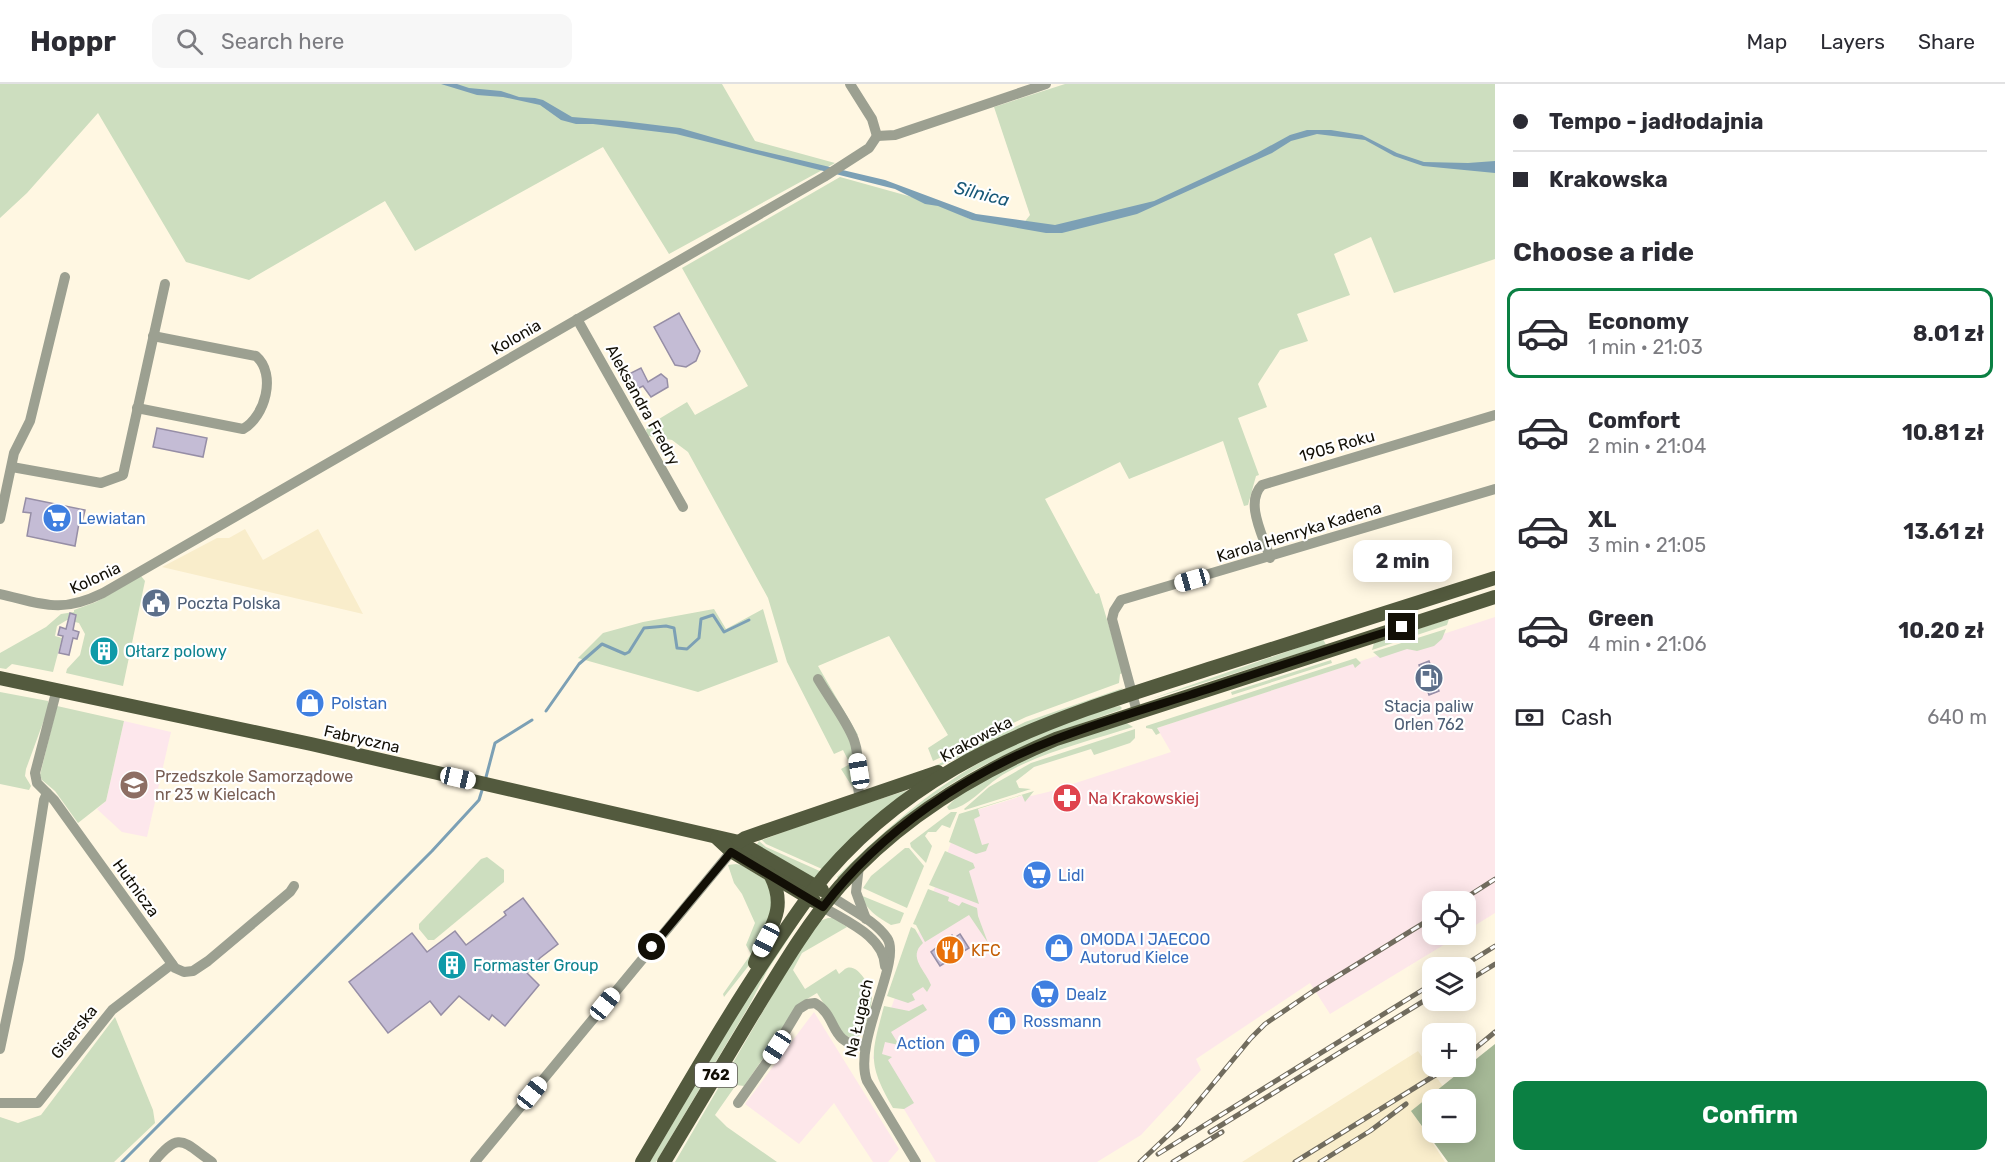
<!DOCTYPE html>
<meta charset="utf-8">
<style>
:root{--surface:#fff;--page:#f7f7f7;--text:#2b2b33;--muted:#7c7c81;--line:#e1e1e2;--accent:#0b8043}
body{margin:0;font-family:Rubik,sans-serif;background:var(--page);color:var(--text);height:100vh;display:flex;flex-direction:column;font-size:22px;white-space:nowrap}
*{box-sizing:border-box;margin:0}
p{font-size:20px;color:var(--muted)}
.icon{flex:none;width:33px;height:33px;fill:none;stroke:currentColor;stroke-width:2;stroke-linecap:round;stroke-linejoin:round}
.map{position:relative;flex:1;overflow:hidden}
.panel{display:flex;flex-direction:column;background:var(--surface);width:510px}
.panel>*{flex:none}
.guide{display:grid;align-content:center;height:132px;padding:0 18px;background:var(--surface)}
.fabs{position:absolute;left:1422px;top:807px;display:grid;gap:12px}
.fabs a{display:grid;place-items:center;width:54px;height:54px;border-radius:12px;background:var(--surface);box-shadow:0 3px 15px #0003;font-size:30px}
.end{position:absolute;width:27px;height:27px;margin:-14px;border:8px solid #120f06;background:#fff;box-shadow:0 0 0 3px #fff}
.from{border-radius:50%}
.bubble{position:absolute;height:42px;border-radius:12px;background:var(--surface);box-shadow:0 3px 15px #0003;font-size:20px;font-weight:700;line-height:42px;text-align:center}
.car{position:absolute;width:18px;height:36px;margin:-18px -9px;border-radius:8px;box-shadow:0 0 4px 2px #0007;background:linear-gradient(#fff 24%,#345 0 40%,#fff 0 76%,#345 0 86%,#fff 0)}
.guide b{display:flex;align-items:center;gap:21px;height:57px;font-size:22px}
.guide b+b{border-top:2px solid var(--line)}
.guide i{width:15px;height:15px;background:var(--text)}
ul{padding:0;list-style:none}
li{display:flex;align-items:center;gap:18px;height:90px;margin:0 12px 9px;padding:0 6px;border:3px solid transparent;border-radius:12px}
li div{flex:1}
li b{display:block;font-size:22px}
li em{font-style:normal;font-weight:700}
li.on{border-color:var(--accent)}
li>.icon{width:54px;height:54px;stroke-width:1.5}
h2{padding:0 18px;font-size:27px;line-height:72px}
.pay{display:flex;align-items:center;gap:15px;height:66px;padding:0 18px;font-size:22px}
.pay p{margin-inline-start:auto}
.button{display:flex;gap:12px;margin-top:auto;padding:12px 18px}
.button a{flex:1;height:69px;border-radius:12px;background:var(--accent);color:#fff;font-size:24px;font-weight:700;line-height:69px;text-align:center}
header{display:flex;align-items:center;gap:36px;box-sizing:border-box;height:84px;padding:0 30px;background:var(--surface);border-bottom:2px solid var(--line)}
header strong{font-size:28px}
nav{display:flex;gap:33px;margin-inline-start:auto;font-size:21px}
.search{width:420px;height:54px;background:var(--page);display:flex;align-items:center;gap:15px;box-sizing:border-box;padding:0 21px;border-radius:12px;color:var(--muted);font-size:22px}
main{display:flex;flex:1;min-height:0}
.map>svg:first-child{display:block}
.commercial{fill:#fde7ea}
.built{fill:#f9edcb}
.education{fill:#fde7ec}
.green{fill:#cddebf}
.forest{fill:#a5b896;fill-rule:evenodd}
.water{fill:#7ca0b5}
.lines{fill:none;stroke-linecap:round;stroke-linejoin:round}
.stream{stroke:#7ca0b5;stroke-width:3}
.building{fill:#c4bcd5;stroke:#968ea6;stroke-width:1.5}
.minor{stroke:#9ca091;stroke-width:10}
.major{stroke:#535a3e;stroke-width:14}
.rail-casing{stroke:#716c5e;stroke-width:5}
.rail{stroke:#fff;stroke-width:3;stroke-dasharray:9;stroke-linecap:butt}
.route{stroke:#120f06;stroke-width:8}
.labels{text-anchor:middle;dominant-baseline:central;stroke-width:4.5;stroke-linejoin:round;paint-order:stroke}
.shield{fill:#fff;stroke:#595751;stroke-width:1.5}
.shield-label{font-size:15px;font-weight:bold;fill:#120f06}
.street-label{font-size:16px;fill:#120f06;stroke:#fff}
.shop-label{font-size:16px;fill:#366cbe;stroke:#fff;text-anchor:start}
.service-label{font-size:16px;fill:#4e5e75;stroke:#fff;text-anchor:start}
.culture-label{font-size:16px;fill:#0d838f;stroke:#fff;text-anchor:start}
.education-label{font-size:16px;fill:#785e54;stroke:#fff;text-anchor:start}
.health-label{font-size:16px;fill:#be3a42;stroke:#fff;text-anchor:start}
.food-label{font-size:16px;fill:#c56008;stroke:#fff;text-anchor:start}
.water-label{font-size:18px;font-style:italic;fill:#185878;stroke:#fff}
</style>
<header>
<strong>Hoppr</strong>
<div class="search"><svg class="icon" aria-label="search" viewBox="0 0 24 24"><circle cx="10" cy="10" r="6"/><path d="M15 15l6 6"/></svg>Search here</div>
<nav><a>Map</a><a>Layers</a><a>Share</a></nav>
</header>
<main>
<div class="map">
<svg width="1495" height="1078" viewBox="0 0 1495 1078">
<rect width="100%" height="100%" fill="#fff7e2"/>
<g class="commercial">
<polygon points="1495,533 1495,829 1466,847 1466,818 1432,818 1432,850 1460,851 1330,930 1310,899 1196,975 1201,986 1141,1051 1097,1078 936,1078 873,974 961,731 1028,710 1031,712 1048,708 1171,668 1157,644"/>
<polygon points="814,928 899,1065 888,1078 873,1078 834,1019 799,1060 745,1020"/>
</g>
<g class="built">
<polygon points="245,445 263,476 318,445 363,530 162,483 217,454 229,454"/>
<polygon points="1418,967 1444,1004 1413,1029 1445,1078 1242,1078"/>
</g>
<polygon class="education" points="124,637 171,648 147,753 122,748 97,725 106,717"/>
<g class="green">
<polygon points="0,0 722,0 755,57 835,79 669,170 603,63 415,167 385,117 249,196 186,178 98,29 27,109 0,134"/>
<polygon points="1065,0 1495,0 1495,175 1394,209 1371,153 1334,170 1350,211 1297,230 1308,257 1280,266 1258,300 1267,323 1238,334 1259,391 1256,392 1248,421 1244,422 1223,357 1129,395 1120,378 1045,415 1096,510 1099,509 1123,589 1120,590 1119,599 1026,633 933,677 928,664 948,651 889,552 818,582 858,651 853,654 853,704 841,685 850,680 843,666 834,670 787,578 768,514 688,368 672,356 648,352 646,346 649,341 687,318 695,331 748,302 682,184 840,93 937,120 972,136 1023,140 1030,131 994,23"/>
<polygon points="141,492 145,497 123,602 66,589 67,585 80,571 85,550 79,539 67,536 57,542 55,552 62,554 53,588 12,580 6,585 0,584 0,569 46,543 61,530 74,528 74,526 96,518"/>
<polygon points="714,525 726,545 763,525 778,578 698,608 578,574 603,549 643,538"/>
<polygon points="1449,535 1447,541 1372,566 1374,559"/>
<polygon points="1446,545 1442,555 1434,562 1417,567 1407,565 1380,574 1373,568"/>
<polygon points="1323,555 1326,561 1148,616"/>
<polygon points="1356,574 1361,579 1355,584 1353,580 1157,644 1160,649 1156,651 1152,645 1146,644 1146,642"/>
<polygon points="1331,576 1332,579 1232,611 1231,608"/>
<polygon points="1123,604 1119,608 1013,647 956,675 906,696 1025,638"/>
<polygon points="0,608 48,617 48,625 26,685 25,692 31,702 29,706 0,700"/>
<polygon points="57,622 124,637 106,717 78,739 55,707 42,696 40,691"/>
<path d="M 1120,622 L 1122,624 L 1120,626 C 1053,649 987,673 929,715 C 897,739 869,768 839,795 L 837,793 C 908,722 972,672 1067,639 C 1084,633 1102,624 1120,622 Z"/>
<path d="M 1125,638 L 1133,643 C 1090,657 1036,669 998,694 C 983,704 968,723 949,726 L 947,723 C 983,683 1074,655 1125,638 Z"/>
<polygon points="1135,645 1135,654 1130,659 1094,671 1091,665 1034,683 1016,697 1019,704 1031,705 965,726 964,725 989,703 1031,679"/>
<polygon points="908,706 822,785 766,760 762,756 821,734"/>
<polygon points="1034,707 1025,718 1022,711 978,725 980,732 974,735 982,761 989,759 986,767 976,770 949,758 959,730"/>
<polygon points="951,728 957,728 950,744 942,741 936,748 928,748 925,752 932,762 926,779 911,763 910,759"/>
<polygon points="759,757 766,763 822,788 815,795 756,762"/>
<polygon points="905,764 909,764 924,782 907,824 863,804 871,792"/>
<polygon points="945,767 973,779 975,784 969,787 979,820 929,801"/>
<polygon points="487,773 504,786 504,798 434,856 428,856 419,845 419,840 481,775"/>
<polygon points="736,780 741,781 769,798 775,823 750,880 724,913 723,910 751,870 746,861 755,839 742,810 734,799 728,781"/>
<polygon points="928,805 949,813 948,817 959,822 962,818 977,824 978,832 988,859 969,831 925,858 916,841 913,840"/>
<path d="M 860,811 L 904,829 L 900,839 L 891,841 C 877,833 867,826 860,811 Z"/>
<polygon points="809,823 767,887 749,922 656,1078 650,1078 768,878"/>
<path d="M 828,834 L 834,834 L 847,843 L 802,869 L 793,886 L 805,905 L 836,885 L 839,890 C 842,888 844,885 847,884 C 859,880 872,905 872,914 C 871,926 866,940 861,951 L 853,955 L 843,950 L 817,909 L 802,918 L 744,1002 L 736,1001 L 715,1031 L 727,1043 L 777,1078 L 675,1078 L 807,852 L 820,837 Z"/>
<path d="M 911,843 L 915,845 L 923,859 C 907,873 926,887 931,901 L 927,908 L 923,903 L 912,910 L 915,916 L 908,919 L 887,912 Z"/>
<path d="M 923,920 L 927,926 L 891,948 L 899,961 L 885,958 L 882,970 L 892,973 L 888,976 L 914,1019 L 904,1025 L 893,1024 C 867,979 871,971 884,922 L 909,927 Z"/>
<polygon points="115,933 153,1026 155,1039 114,1078 0,1078 0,1033 18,1039 41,1031"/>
</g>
<path class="forest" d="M 1495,960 L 1495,1078 L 1448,1078 L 1411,1027 ZM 1432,1016 L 1466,1016 L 1466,1048 L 1432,1048 Z"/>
<polygon class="water" points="441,0 457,0 469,4 501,7 519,13 535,14 543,16 572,33 623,37 680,44 753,65 885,96 976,130 1055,141 1154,117 1257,69 1290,51 1307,46 1331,46 1362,51 1397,69 1424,78 1468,79 1495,77 1495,89 1423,82 1394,72 1365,56 1317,50 1291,57 1272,69 1137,130 1062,149 1046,149 972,136 938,122 925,120 895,105 676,50 593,40 576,40 561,36 540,21 503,13 477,11"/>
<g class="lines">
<g class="stream">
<polyline points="546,627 579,580 602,560 625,570 629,568 644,544 666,542 674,544 677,564 687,565 699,554 701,535 713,531 724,548 749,536"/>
<polyline points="485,697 495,659 532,636"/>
<polyline points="122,1078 432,767 479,716 483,703"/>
</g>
</g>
<g class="building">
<polygon points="679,229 700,267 696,277 686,283 675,281 654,243"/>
<polygon points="641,284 648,298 661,290 667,295 668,303 651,313 643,302 635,306 627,291"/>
<polygon points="157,344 207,354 203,373 153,363"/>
<polygon points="26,414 85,426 82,439 79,439 75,462 27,452 31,429 23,428"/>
<polygon points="70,529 76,531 73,546 79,548 77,555 73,554 69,571 59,569 63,552 58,551 60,543 66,545"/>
<polygon points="1429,577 1439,607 1429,611 1419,581"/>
<polygon points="302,610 320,614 318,627 300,623"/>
<polygon points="523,814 558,860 540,874 527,889 539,901 505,942 492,931 489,936 459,912 441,931 430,917 388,949 349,898 412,849 427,868 455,847 466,861 506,831 504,828"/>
<polygon points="960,850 969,864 940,882 931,868 952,851 954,854"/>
</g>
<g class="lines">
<g class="minor">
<polyline points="850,0 872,35 877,52"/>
<polyline points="877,52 895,51 1046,0"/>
<polyline points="577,235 683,423"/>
<path d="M 137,324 L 243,345 C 265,333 277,290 256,272 L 153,252"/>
<polyline points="12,383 101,399 123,391 165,200"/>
<polyline points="0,435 14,369 30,337 65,193"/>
<path d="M 1270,474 C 1264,453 1244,419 1262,401 L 1495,331"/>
<path d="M 0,510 C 43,520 60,530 103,509 L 824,93 L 869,64 L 877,52"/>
<path d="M 818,595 C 829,614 847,637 854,656 C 862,678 853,695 861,716"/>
<polyline points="57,605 35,689 37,699 54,716 175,884 184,888 193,887 208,877 290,808 294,802"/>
<polyline points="1137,628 1112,535 1114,527 1121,516 1495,405"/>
<polyline points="859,782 856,808 866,835"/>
<path d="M 831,812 C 849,825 875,836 887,854 C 903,876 852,958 867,997 L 916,1078"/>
<path d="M 823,823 C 845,837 884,852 885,882"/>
<polyline points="0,965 19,875 44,716 47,709"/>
<polyline points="0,1019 38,1019 112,926 172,880"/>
<path d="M 738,1019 L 769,975 L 799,925 L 807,920 L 815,919 C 839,933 828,960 864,962"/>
<path d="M 154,1078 C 180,1046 183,1058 212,1078"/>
<polyline points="475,1078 735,763"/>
</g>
<g class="major">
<polyline points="0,594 311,660 739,758 822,806"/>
<polyline points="717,754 731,767 814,817"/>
<polyline points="739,758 745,754 938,688"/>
<path d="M 755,879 C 767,846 789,828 771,792"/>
<path d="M 642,1078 C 685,1006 726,933 773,864 C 790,839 807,813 827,789 C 932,667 1069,630 1215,583 C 1308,553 1402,524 1495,494"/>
<path d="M 664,1078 C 694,1029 723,979 753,930 C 780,886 806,841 840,802 C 899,735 975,689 1056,655 L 1495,513"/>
</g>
<g class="rail-casing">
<g id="rail">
<polyline points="1459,818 1495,795"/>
<polyline points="1460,884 1495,862"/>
<polyline points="1466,898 1495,880"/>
<polyline points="1466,972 1495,948"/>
<polyline points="1210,1048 1432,912"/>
<polyline points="1158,1070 1432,900"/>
<polyline points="1140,1078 1179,1041 1251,954 1265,940 1315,906 1432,834"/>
<polyline points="1173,1078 1222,1048"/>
<polyline points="1295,1078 1450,982"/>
<polyline points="1320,1078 1370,1047 1406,1020"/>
</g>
</g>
<use href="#rail" class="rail"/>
</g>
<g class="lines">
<path class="route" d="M 652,863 L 731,768 L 823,823 C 882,746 967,689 1056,655 C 1100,638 1145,625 1190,611 C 1261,588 1331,565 1402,543"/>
</g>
<defs>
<g id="supermarket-disc" transform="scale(1.5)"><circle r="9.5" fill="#3f7fe0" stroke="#fff"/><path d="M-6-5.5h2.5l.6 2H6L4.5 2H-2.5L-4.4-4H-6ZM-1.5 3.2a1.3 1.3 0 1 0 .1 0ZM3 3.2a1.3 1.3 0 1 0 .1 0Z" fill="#fff"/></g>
<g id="civic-disc" transform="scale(1.5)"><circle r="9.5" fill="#5c6f8a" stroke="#fff"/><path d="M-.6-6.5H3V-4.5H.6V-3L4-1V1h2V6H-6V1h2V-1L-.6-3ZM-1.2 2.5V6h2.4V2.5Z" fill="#fff"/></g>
<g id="building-disc" transform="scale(1.5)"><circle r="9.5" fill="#0f9aa8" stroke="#fff"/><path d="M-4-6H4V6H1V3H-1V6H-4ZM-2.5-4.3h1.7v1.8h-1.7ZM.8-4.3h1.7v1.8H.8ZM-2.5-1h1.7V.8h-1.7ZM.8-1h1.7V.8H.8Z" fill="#fff"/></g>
<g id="fuel-disc" transform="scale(1.5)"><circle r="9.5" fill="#5c6f8a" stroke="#fff"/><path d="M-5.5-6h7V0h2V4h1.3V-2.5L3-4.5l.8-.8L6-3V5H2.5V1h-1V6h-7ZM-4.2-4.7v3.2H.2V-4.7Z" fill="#fff"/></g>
<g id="shop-disc" transform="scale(1.5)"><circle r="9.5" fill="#3f7fe0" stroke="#fff"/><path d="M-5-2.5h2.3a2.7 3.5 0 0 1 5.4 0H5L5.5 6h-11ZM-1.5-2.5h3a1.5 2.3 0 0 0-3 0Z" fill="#fff"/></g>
<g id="school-disc" transform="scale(1.5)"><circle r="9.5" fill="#8d6e63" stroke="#fff"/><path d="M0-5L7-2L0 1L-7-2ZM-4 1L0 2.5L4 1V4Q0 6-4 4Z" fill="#fff"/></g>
<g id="pharmacy-disc" transform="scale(1.5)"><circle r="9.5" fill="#e0444e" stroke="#fff"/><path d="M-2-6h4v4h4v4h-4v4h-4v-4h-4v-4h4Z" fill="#fff"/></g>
<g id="restaurant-disc" transform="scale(1.5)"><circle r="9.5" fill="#e8710a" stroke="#fff"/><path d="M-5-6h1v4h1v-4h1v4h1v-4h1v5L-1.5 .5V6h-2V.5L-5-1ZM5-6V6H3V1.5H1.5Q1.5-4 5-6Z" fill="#fff"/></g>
</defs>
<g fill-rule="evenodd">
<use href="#supermarket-disc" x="57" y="434"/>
<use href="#civic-disc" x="156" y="519"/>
<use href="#building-disc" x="104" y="567"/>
<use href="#fuel-disc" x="1429" y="594"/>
<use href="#shop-disc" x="310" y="619"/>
<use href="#school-disc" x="134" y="701"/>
<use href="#pharmacy-disc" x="1067" y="714"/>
<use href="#supermarket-disc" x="1037" y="791"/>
<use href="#shop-disc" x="1059" y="864"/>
<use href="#restaurant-disc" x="950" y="866"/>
<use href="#building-disc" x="452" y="881"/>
<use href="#supermarket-disc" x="1045" y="910"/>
<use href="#shop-disc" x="1002" y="937"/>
<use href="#shop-disc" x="966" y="959"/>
</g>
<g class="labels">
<rect class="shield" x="695" y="979" width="42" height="24" rx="4.5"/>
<g class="shield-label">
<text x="716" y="991">762</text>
</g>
<g class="street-label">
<text transform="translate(516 253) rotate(-30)">Kolonia</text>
<text transform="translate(643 321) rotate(61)">Aleksandra Fredry</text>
<text transform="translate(1337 362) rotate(-16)">1905 Roku</text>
<text transform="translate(1299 448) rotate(-17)">Karola Henryka Kadena</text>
<text transform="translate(95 494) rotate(-25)">Kolonia</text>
<text transform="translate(362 655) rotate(13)">Fabryczna</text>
<text transform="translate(976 655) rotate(-28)">Krakowska</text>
<text transform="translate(136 804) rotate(54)">Hutnicza</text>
<text transform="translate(859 934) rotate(-77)">Na Ługach</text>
<text transform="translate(74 948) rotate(-51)">Giserska</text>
</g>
<g class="shop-label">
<text x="78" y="434">Lewiatan</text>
<text x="331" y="619">Polstan</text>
<text x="1058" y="791">Lidl</text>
<text x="1080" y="855">OMODA I JAECOO<tspan x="1080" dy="18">Autorud Kielce</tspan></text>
<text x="1066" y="910">Dealz</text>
<text x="1023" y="937">Rossmann</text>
<text x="945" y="959" text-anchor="end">Action</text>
</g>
<g class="service-label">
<text x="177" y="519">Poczta Polska</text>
<text x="1429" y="622" text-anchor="middle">Stacja paliw<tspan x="1429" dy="18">Orlen 762</tspan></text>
</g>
<g class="culture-label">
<text x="125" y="567">Ołtarz polowy</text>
<text x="473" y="881">Formaster Group</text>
</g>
<g class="education-label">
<text x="155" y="692">Przedszkole Samorządowe<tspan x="155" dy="18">nr 23 w Kielcach</tspan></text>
</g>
<g class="health-label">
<text x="1088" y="714">Na Krakowskiej</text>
</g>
<g class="food-label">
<text x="971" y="866">KFC</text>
</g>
<g class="water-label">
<text transform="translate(982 110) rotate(14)">Silnica</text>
</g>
</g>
</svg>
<div class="fabs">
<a><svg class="icon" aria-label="locate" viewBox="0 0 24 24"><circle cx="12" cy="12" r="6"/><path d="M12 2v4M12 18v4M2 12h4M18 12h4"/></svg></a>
<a><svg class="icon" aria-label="layers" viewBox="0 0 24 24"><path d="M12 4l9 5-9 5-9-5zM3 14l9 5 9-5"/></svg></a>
<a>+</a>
<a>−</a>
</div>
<i class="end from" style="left:652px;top:863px"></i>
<i class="end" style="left:1402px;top:543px"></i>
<div class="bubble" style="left:1353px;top:456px;width:99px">2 min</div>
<i class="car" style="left:1192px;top:496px;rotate:254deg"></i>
<i class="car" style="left:859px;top:687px;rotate:351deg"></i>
<i class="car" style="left:458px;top:694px;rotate:103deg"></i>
<i class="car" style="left:766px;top:856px;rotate:208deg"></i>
<i class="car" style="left:605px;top:920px;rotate:39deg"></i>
<i class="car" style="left:777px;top:963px;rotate:213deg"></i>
<i class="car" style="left:532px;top:1009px;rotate:39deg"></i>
</div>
<section class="panel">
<div class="guide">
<b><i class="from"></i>Tempo - jadłodajnia</b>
<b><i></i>Krakowska</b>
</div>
<h2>Choose a ride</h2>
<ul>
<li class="on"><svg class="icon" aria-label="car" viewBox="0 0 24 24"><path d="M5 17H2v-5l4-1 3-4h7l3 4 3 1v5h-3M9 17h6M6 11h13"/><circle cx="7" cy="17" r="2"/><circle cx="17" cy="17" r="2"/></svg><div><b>Economy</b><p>1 min · 21:03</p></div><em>8.01 zł</em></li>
<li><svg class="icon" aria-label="car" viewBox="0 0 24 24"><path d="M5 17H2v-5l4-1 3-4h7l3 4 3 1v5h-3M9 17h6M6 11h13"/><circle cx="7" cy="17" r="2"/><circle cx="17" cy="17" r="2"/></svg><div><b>Comfort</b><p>2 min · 21:04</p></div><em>10.81 zł</em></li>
<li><svg class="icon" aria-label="car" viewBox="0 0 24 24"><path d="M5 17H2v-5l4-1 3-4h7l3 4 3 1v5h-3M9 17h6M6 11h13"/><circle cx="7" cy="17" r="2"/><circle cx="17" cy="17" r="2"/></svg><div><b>XL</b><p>3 min · 21:05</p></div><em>13.61 zł</em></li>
<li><svg class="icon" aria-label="car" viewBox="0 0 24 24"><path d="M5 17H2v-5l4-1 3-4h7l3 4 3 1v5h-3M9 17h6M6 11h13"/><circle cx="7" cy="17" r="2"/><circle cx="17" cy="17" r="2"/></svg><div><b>Green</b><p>4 min · 21:06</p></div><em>10.20 zł</em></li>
</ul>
<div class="pay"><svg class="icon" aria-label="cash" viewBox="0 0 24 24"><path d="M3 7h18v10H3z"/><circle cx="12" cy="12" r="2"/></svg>Cash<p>640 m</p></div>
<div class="button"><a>Confirm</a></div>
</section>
</main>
